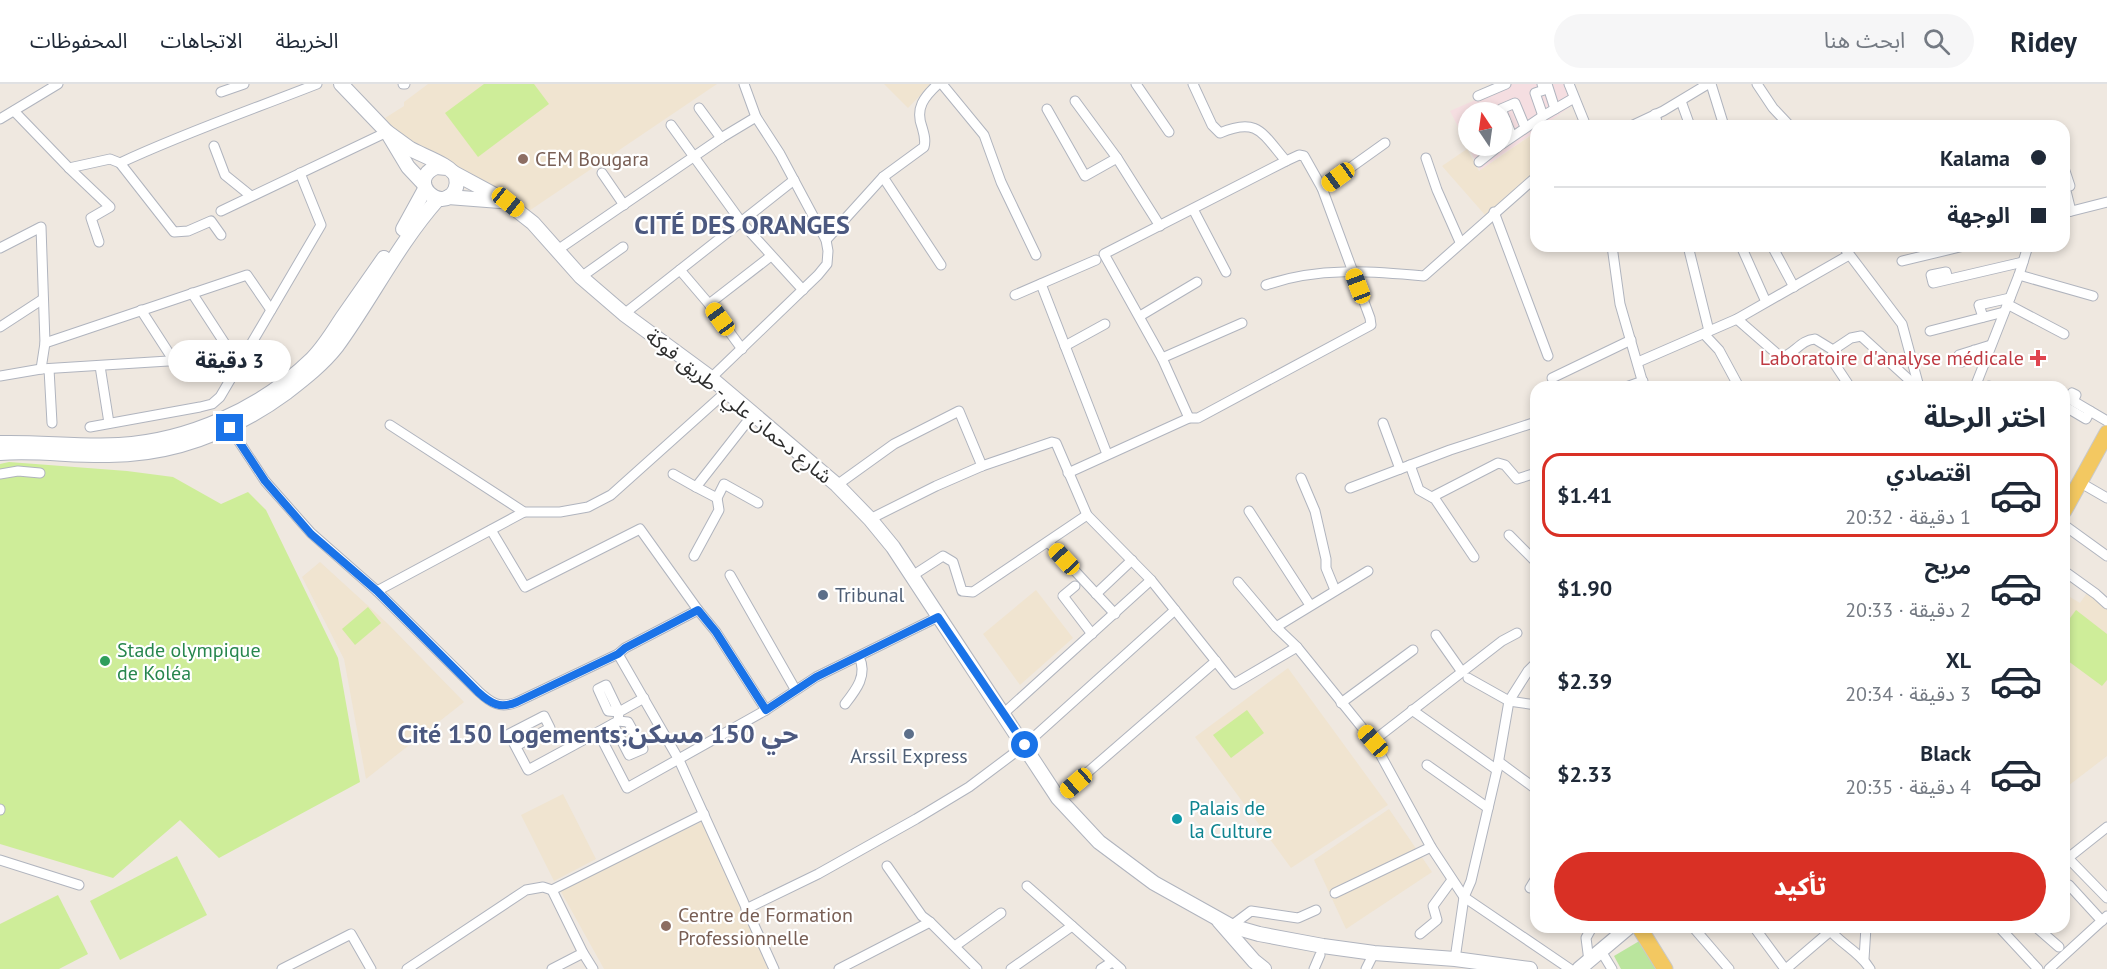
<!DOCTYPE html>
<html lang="ar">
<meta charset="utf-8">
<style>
:root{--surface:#fff;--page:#f6f6f7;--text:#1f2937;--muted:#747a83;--line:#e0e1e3;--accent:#d93025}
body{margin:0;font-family:"PT Sans","Noto Sans Arabic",sans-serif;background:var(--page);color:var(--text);direction:rtl;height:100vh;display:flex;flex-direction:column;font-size:22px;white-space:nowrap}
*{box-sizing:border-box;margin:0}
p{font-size:20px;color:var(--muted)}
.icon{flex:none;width:33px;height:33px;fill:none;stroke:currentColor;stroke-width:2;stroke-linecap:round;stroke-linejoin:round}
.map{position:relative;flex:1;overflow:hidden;direction:ltr}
.drawer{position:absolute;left:1530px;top:297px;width:540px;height:552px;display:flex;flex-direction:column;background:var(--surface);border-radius:18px;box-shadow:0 3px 9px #0003;direction:rtl}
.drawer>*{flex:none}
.hud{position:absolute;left:1530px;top:36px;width:540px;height:132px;border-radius:18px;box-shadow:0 3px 9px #0003;direction:rtl;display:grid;align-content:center;height:132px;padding:0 24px;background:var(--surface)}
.needle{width:39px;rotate:347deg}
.fabs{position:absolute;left:1458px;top:18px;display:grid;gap:12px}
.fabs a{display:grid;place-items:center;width:54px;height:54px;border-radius:50%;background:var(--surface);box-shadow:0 3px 9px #0003;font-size:30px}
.end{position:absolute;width:27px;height:27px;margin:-14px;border:8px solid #1a73e8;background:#fff;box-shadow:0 0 0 3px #fff}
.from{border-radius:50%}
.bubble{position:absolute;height:42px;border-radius:21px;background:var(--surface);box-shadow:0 3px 9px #0003;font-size:20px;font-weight:800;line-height:42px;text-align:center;direction:rtl}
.car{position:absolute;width:18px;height:36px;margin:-18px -9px;border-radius:8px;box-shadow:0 0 4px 2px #0007;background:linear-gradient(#f5c518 24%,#345 0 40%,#f5c518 0 76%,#345 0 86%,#f5c518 0)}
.hud b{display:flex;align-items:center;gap:21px;height:57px;font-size:22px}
.hud b+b{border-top:2px solid var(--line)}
.hud i{width:15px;height:15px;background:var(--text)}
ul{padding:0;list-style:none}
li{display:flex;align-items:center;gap:18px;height:84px;margin:0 12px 9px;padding:0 12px;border:3px solid transparent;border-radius:18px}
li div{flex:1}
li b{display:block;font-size:22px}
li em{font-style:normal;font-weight:800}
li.on{border-color:var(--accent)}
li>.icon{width:54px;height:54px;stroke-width:1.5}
h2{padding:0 24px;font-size:27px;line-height:72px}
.cta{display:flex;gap:12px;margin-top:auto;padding:12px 24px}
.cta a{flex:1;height:69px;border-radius:36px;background:var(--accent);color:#fff;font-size:24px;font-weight:800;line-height:69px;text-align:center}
header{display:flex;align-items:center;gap:36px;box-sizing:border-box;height:84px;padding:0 30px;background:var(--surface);border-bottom:2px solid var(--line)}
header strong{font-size:28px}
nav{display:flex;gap:33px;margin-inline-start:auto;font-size:21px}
.search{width:420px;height:54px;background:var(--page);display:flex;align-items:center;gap:15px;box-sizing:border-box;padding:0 21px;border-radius:33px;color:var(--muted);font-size:22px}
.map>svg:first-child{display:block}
.education{fill:#f0e4d0}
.medical{fill:#f5dee1;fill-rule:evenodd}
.green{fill:#bae59d}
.pitch{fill:#ceed99}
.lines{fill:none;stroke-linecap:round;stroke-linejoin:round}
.street-casing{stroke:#b0b4be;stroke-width:11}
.secondary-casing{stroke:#b0b4be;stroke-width:16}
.primary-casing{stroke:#c9c9c9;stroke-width:17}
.street{stroke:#fff;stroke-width:9}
.secondary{stroke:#fff;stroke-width:14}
.primary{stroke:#f3c861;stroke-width:15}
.route{stroke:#1a73e8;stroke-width:8}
.education-dot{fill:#8d6e63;stroke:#fff;stroke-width:2}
.health-dot{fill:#e0444e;stroke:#fff;stroke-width:2}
.service-dot{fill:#5c6f8a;stroke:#fff;stroke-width:2}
.leisure-dot{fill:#2e9e5b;stroke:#fff;stroke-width:2}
.culture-dot{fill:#0f9aa8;stroke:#fff;stroke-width:2}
.labels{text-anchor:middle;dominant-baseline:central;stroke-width:4.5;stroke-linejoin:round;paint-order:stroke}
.education-label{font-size:20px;fill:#785e54;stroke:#fff;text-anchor:start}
.health-label{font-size:20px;fill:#be3a42;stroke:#fff;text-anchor:end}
.street-label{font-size:20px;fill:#2e2e2e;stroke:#fff}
.service-label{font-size:20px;fill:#4e5e75;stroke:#fff;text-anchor:start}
.leisure-label{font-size:20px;fill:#27864d;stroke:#fff;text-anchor:start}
.culture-label{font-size:20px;fill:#0d838f;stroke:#fff;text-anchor:start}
.district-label{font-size:26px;font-weight:bold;fill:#4c5980;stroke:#fff}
</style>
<header>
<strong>Ridey</strong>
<div class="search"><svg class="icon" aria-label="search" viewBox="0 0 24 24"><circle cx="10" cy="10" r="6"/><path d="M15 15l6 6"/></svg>ابحث هنا</div>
<nav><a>الخريطة</a><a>الاتجاهات</a><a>المحفوظات</a></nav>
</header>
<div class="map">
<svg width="2107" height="885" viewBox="0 0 2107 885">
<rect width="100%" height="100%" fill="#efe8e0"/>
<g class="education">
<polygon points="428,0 717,0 526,129 469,92 404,53 395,46 385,34 404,22 404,18"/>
<polygon points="884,0 931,0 908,24"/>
<polygon points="1536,48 1536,91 1485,131 1442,82 1467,65 1479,87"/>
<polygon points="320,478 388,540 464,618 366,695 344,575 302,493"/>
<polygon points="1036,506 1073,554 1020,601 983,550"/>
<polygon points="2087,509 2107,524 2107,672 2064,705 2064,517 2070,513 2080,519"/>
<polygon points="1288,584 1388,721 1291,784 1195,653"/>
<polygon points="563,710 596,775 554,797 521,731"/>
<polygon points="1389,725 1432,788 1346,845 1314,776"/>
<polygon points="703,737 771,885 604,885 560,806"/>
</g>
<path class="medical" d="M 1512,0 L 1564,0 L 1571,22 L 1543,42 L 1536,42 L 1536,47 L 1480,86 L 1450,27 ZM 1468,28 L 1502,28 L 1502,62 L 1468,62 Z"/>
<polygon class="green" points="1641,856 1658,885 1621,885 1614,872"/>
<g class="pitch">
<polygon points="484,0 534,0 549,20 478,73 445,29"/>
<polygon points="9,378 127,387 173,393 221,420 248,408 266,426 338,574 360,698 219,774 180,736 113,794 0,760 0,380"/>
<polygon points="368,523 381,539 355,561 342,545"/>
<polygon points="2076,526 2107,550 2107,596 2102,602 2064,574 2064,542"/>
<polygon points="1247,626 1264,649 1231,674 1213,651"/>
<polygon points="177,772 207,831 120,876 90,817"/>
<polygon points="58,811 88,870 59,885 0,885 0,840"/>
</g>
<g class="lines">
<g class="street-casing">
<g id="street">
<polyline points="403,0 405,0"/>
<polyline points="942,0 984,51 1001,98 1036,171"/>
<polyline points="1136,0 1169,48"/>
<polyline points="1542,0 1544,6 1535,9 1543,32"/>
<polyline points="1547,0 1555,25"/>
<polyline points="1569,0 1586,42"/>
<polyline points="1711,0 1724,42"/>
<polyline points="1757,0 1773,24 1790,42"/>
<polyline points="221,8 244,0"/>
<polyline points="1478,12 1506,0"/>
<polyline points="1075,17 1117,74"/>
<polyline points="1681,17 1690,42"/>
<polyline points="699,24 721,54"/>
<polyline points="1047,25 1085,92 1117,74 1160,142"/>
<polyline points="14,27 69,84 110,123 91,134 99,158"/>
<polyline points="1655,30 1658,42"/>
<polyline points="0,35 58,0"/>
<polyline points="671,41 742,139 803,206"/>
<polyline points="1631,42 1663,27 1708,0"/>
<polyline points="1512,52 1501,25 1515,19 1525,43"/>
<polyline points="1502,60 1543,32 1574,14"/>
<polyline points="214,62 225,91 251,112"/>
<polyline points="1426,74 1437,106 1460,158"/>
<polyline points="1286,77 1299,71 1304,72 1322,104"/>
<polyline points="1479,78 1499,62"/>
<polyline points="120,79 174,148 188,147 211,137 221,151"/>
<path d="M 69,84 L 110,75 L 120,79 C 184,49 251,26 317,0"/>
<polyline points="2064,84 2070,102 2064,103"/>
<polyline points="602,89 624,121"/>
<polyline points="883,93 941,181"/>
<polyline points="2065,103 2071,127"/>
<polyline points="1193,125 1226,188"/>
<polyline points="221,127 387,48"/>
<polyline points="1494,128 1548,272"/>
<polyline points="2064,129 2107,118"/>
<path d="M 826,156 L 883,93 L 924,63 C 926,56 924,50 922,43 C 915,24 924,13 938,0"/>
<polyline points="1612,162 1620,220 1644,303"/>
<polyline points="1688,162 1709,247"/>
<polyline points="1741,162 1766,218"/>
<polyline points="1772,162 1794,203"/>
<polyline points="1843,162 1902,240 1919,303"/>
<polyline points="0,164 41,143 45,259 41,285"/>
<polyline points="556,167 721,54 756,33"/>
<polyline points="1902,177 1964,162"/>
<polyline points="680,186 709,220 742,265"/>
<polyline points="2019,191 2093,212"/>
<polyline points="581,193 623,163"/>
<polyline points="1948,195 1946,188 1931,191 1933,199 2023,178"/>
<polyline points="1041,200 1107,370"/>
<path d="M 1266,201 C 1317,183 1371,187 1424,192 L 1536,93"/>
<polyline points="192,209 231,269"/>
<polyline points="1015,211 1096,176"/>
<polyline points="709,220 771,172"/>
<polyline points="2007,220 2064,250"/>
<polyline points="141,226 174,277"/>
<polyline points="624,230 794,96"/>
<polyline points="1140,232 1197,198"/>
<polyline points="1983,233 1979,221 2010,214"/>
<path d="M 1737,235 L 1776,269 L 1783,273 C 1796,268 1801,256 1815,255 L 1833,266 L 1832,276 L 1850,303"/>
<polyline points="0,243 43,215"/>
<polyline points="1930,247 2004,228"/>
<polyline points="1704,250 1719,266 1739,303"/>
<polyline points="45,259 247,191 271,226"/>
<polyline points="1065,262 1105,240"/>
<polyline points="1833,266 1851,254 1861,252 1917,303"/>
<polyline points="1974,266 1972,275 1962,278 1959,271 1991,261"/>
<polyline points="1162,274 1242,239"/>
<polyline points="1638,278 1737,235 1849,171"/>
<polyline points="100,282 109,339"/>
<polyline points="49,285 52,339"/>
<polyline points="0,292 41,285 216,274 249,263"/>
<polyline points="711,294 818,191 827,180 828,167 826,156 780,70 756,33 744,0"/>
<polyline points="1552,294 1631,256"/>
<polyline points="1989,302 1991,303"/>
<polyline points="1626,303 1643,297"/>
<polyline points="1975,303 2019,191 2028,162"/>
<polyline points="2064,321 2072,309 2076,311 2073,317 2107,337"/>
<polyline points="2064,322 2086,335 2090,327"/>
<polyline points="754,329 696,403 717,414 724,400 758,419"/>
<path d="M 1189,334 L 1162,274 L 1104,170 L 1286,77 C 1262,49 1258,33 1220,49 L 1212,41 L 1193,0"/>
<polyline points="1383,339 1400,385"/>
<polyline points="390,341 524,428 560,428 588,423 611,411 727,307"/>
<polyline points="90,343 200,323 212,320 220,313 321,141 300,89"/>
<path d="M 230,344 L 265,397 L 311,449 L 377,507 L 478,607 C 491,619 500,625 517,618 L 618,570 L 625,564 L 698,526 L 716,548 L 766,626"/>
<polyline points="1410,381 1419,406 1435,415 1474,473"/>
<polyline points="1068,389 1189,334 1198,334 1371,241 1370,234 1322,104 1385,59"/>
<polyline points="0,390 18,387 40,389"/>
<polyline points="673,390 696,403"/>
<polyline points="1301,394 1315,427 1326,475 1326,484 1335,506"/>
<polyline points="2081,399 2107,414"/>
<polyline points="837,401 894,360 959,327 982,382"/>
<polyline points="1350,404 1450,366 1536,338"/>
<polyline points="1432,413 1498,379 1505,381 1517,395 1536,389"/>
<polyline points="1249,427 1310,521"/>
<polyline points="870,435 936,402 982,382 1052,358 1056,359 1087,431 1151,496 1234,600 1297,563"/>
<polyline points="2064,441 2107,472"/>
<polyline points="491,446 525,503 640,445 698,526"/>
<polyline points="1509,451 1536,478"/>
<polyline points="1048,458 1115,530"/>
<polyline points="694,472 719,426 717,414"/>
<polyline points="1368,487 1276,543 1297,563 1373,657 1431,763 1464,813 1570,885"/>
<polyline points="2064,487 2096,510 2107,520"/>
<polyline points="730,491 795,605"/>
<polyline points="912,492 943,472 953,478 962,507 973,508 1087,431"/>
<polyline points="1238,498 1276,543"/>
<polyline points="1075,502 1063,512 1092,550"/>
<polyline points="377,507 524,428"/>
<polyline points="1096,510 1132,476"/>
<polyline points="1436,551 1462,588"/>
<polyline points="618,570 679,676 774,885"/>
<polyline points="1468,594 1509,617 1536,621"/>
<polygon points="606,601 619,628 608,627 598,605"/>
<polyline points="1341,619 1413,566"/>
<path d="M 845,620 C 856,606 868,591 859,573"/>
<polyline points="1412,626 1497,686"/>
<polyline points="1003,630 1151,496"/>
<polyline points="613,640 629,671 643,665 628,638 618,637"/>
<polyline points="598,648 618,637 619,628 644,614"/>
<polyline points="1373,657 1502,557 1517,549"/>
<polyline points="516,662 550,644 544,632 509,650 528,686 598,648 627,704 766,626 816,593 938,533"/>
<polyline points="1499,678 1536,705"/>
<polyline points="1427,681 1488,724"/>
<polyline points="1058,714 1216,577"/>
<polyline points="0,726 0,725"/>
<polyline points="2064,770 2107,814"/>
<polyline points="2068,774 2107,743"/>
<polyline points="0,776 79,801"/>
<polyline points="887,782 922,832 930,838 977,885"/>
<polyline points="1027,802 1121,885"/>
<polyline points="1530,804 1536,794"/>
<polyline points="2064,805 2069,801 2102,837"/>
<polyline points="552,806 583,869 593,885"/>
<polyline points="1335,809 1431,763"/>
<polyline points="746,825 818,790 916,735 969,703 1025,661 1175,526"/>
<polyline points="1231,842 1251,827 1298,834 1316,826"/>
<polyline points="1693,843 1729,885"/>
<polyline points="1754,843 1785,885"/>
<path d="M 1827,843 C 1839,859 1860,868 1870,885"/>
<polyline points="1999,843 2038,885"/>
<polyline points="2036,843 2059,863"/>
<polyline points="1420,850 1437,836 1433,822 1452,796"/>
<polyline points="955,862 1001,829"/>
<polyline points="1601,867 1612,885"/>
<polyline points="1455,875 1464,813 1471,797 1497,686 1509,617 1528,587 1536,579"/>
<polyline points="1864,875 1866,843"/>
<polyline points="1589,877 1586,854 1592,843"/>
<polyline points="282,885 351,850 371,885"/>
<polyline points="407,885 526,806 543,803 552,806 704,730"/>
<polyline points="552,885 583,869"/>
<polyline points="839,885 930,838"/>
<polyline points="1011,885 1072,842"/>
<polyline points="1101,885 1112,878"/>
<polyline points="1314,885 1320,871"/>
<polyline points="1366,885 1374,869"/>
<polyline points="1786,885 1835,843"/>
<polyline points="2049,885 2107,832"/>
</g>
</g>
<g class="secondary-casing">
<g id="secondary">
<polyline points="341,0 387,48 408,83 424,100"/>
<path d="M 387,48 C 394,53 402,59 409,64 C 420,71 452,81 456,93 C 457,97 457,102 455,106 C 442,131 405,97 436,83 L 447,84"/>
<polyline points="454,89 508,118 519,128 533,139 581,193 624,230 711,294 837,401 870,435 893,463 1058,714 1099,758 1154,799 1231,842 1259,850 1323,862 1374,869 1455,875 1530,885"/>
<polyline points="448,113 500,117"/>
<polyline points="403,145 425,105"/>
<path d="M 0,359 C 40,358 79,363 119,361 C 189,357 262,324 312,275 C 324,263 333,248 342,234 C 356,214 370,194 384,174"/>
<path d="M 0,369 C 37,366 73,372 109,371 C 175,371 235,346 287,308 C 305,294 323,280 337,262 C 372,214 398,160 438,115"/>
<polyline points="1219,837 1254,877 1264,885"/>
<polyline points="1579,885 1629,843"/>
</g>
</g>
<g class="primary-casing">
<g id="primary">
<polyline points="2064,427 2107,349"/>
<polyline points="1639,843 1665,885"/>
</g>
</g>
<use href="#street" class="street"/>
<use href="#secondary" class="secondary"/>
<use href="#primary" class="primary"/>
</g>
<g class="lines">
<path class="route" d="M 230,344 L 265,397 L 311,450 L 377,507 L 478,608 C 491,620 500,625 517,618 L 618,570 L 625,564 L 698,526 L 716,548 L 766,626 L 816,593 L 938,533 L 1025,661"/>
</g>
<g class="education-dot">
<circle cx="523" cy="75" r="6"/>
<circle cx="666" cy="842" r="6"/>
</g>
<path class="health-dot" d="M2035 265h6v6h6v6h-6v6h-6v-6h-6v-6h6z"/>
<g class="service-dot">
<circle cx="823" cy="511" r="6"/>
<circle cx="909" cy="650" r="6"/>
</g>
<circle class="leisure-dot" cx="105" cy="577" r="6"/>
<circle class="culture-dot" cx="1177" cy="735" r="6"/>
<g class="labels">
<g class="education-label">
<text x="535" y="75">CEM Bougara</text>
<text x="678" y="831">Centre de Formation<tspan x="678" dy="23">Professionnelle</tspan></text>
</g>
<g class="health-label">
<text x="2024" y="274">Laboratoire d'analyse médicale</text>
</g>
<g class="street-label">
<text transform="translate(739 322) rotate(39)">شارع دحمان علي - طريق فوكة</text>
</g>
<g class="service-label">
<text x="835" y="511">Tribunal</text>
<text x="909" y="672" text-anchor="middle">Arssil Express</text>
</g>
<g class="leisure-label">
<text x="117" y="566">Stade olympique<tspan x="117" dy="23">de Koléa</tspan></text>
</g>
<g class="culture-label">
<text x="1189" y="724">Palais de<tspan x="1189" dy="23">la Culture</tspan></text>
</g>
<g class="district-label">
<text x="742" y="140">CITÉ DES ORANGES</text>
<text x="598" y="649">Cité 150 Logements;حي 150 مسكن</text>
</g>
</g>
</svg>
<div class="fabs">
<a><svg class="needle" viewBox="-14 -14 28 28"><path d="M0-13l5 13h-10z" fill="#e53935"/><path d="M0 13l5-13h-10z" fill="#747a83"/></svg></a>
</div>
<i class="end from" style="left:1025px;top:661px"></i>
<i class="end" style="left:230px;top:344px"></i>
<div class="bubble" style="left:168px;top:256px;width:123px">3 دقيقة</div>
<i class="car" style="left:1338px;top:93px;rotate:234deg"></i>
<i class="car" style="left:508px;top:118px;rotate:129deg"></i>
<i class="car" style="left:1358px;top:202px;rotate:339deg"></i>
<i class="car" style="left:720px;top:235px;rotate:324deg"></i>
<i class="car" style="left:1064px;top:475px;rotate:317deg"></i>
<i class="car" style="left:1373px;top:657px;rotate:319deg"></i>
<i class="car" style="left:1076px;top:699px;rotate:229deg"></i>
<div class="hud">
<b><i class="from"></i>Kalama</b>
<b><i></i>الوجهة</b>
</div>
<section class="drawer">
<h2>اختر الرحلة</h2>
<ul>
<li class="on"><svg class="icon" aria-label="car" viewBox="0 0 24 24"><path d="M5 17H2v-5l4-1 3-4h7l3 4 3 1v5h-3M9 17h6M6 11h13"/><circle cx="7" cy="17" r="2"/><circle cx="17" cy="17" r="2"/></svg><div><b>اقتصادي</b><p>1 دقيقة · 20:32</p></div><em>$1.41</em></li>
<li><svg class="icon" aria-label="car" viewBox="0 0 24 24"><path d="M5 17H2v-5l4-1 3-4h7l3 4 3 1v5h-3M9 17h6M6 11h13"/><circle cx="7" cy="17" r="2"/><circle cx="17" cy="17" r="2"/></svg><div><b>مريح</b><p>2 دقيقة · 20:33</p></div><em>$1.90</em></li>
<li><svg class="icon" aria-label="car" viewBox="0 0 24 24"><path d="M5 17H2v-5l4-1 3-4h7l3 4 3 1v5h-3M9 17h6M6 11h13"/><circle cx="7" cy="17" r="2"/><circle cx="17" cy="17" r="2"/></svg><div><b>XL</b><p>3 دقيقة · 20:34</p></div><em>$2.39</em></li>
<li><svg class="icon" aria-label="car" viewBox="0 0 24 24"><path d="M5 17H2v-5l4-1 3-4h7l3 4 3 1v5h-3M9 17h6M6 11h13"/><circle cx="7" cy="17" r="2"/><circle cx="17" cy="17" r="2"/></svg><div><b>Black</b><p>4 دقيقة · 20:35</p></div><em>$2.33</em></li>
</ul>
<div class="cta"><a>تأكيد</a></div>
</section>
</div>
